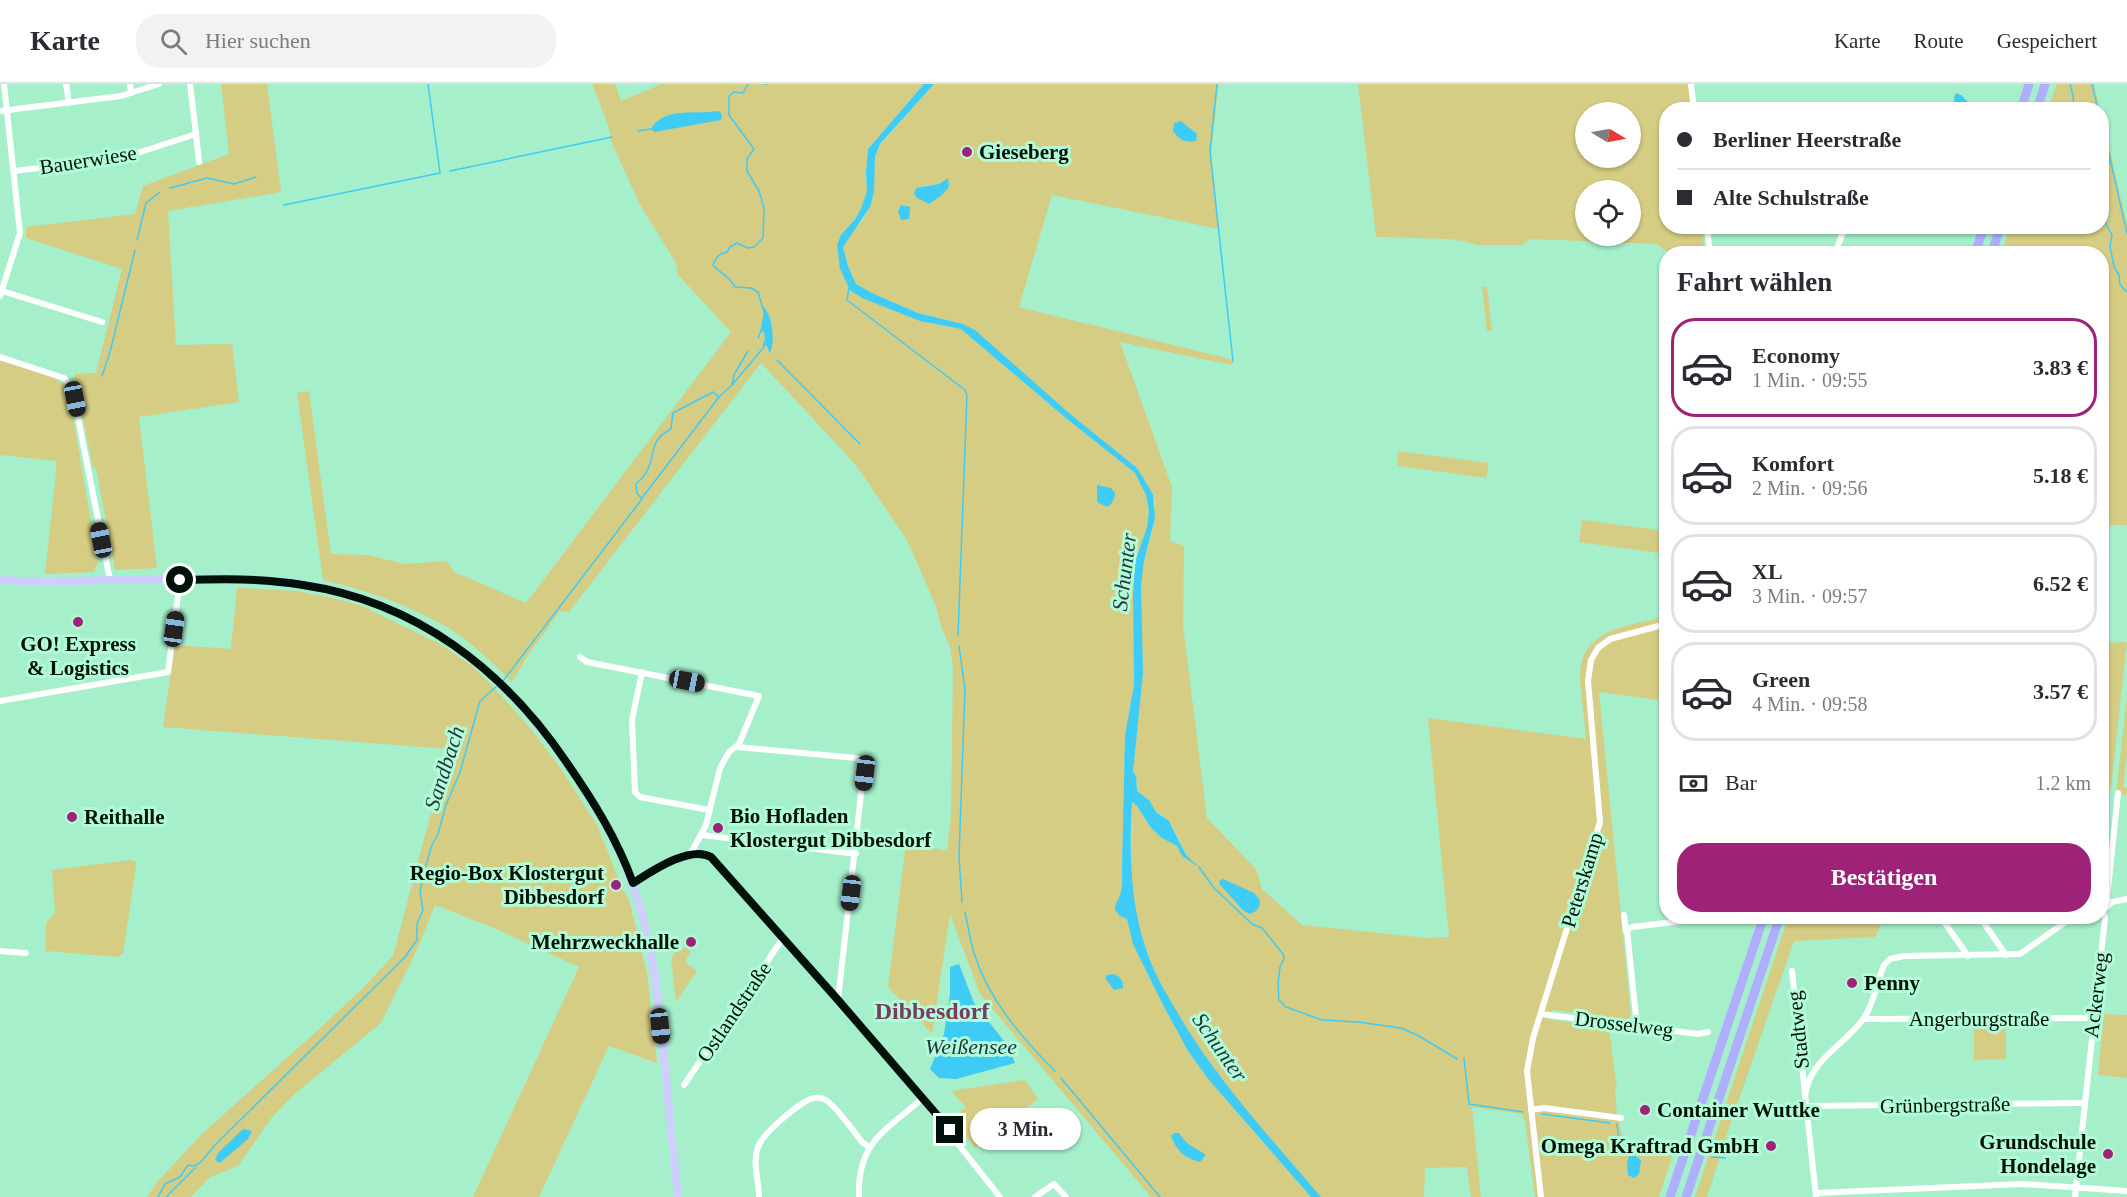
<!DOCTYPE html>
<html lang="de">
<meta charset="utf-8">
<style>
:root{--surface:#fff;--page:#f2f2f3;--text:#2b2b33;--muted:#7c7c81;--line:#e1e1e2;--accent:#9d2278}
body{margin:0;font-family:"Times New Roman",serif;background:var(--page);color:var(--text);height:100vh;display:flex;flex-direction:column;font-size:22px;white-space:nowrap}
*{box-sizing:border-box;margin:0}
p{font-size:20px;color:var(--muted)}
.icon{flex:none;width:33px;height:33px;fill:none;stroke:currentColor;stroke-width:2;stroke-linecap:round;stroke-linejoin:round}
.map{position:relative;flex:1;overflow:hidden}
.details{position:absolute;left:1659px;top:162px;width:450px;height:678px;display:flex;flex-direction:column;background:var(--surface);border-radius:24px;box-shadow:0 2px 4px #0004}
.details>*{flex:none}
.banner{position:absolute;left:1659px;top:18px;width:450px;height:132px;border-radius:24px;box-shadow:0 2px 4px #0004;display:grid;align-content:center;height:132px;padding:0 18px;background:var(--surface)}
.needle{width:39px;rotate:100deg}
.controls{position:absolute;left:1575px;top:18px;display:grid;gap:12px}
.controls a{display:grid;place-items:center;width:66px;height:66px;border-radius:50%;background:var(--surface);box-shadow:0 2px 4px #0004;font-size:30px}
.end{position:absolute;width:27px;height:27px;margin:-14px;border:8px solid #001109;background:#fff;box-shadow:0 0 0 3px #fff}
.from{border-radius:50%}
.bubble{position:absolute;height:42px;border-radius:21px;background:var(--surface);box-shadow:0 2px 4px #0004;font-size:20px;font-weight:600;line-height:42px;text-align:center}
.car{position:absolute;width:18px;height:36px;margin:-18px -9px;border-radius:8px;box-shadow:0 0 4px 2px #0007;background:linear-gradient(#222 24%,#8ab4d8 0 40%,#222 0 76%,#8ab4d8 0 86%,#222 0)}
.banner b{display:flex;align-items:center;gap:21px;height:57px;font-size:22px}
.banner b+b{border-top:2px solid var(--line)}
.banner i{width:15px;height:15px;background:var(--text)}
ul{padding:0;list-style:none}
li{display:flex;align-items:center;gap:18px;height:99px;margin:0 12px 9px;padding:0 6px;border:3px solid var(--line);border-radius:24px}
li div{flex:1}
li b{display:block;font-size:22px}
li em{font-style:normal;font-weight:600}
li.on{border-color:var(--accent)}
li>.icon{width:54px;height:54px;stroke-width:1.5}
h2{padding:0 18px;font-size:27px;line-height:72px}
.pay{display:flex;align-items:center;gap:15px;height:66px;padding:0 18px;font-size:22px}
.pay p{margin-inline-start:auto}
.cta{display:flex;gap:12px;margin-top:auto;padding:12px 18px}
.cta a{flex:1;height:69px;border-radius:24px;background:var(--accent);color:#fff;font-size:24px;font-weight:600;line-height:69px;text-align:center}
header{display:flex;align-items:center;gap:36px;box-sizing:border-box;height:84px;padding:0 30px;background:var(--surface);border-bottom:2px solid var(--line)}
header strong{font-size:28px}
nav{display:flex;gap:33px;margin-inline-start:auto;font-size:21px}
.search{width:420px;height:54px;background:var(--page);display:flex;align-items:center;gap:15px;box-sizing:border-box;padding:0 21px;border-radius:24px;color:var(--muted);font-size:22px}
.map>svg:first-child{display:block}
.green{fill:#d5cd83;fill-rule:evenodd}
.water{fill:#3ecbf6}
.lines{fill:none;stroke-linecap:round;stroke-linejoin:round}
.stream{stroke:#3ecbf6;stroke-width:1.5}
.minor{stroke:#fff;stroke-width:6}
.major{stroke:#cecffe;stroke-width:8}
.highway{stroke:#aeaffe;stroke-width:9}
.route{stroke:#001109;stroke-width:8}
.poi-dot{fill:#9d2278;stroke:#b2fcd8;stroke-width:2}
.labels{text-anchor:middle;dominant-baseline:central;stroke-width:6;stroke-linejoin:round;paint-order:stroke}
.poi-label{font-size:21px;font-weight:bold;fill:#001109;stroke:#b2fcd8;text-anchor:start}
.street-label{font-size:21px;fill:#001109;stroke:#b2fcd8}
.water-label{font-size:22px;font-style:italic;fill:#1f363e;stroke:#b2fcd8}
.quarter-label{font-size:24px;font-weight:bold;fill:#793b62;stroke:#b2fcd8}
</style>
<header>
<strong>Karte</strong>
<div class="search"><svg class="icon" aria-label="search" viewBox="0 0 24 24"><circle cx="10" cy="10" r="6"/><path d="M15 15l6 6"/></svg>Hier suchen</div>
<nav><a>Karte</a><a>Route</a><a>Gespeichert</a></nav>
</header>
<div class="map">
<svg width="2127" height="1113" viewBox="0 0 2127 1113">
<rect width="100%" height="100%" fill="#a5efcb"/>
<g class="green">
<polygon points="221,0 267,0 281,108 168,127 176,261 232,260 239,318 139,333 157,484 115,486 96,384 93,384 74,290 96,289 122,185 26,154 26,143 135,130 143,102 229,70"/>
<path d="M 592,0 L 615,0 L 621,17 L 662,0 L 924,0 L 868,65 L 866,88 L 867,107 L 862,122 L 856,134 L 841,151 L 850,206 L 920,237 L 961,245 L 1067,335 L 1135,389 L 1146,411 L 1149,427 L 1147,443 L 1135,478 L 1133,510 L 1134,601 L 1125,651 L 1122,784 L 1123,803 L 1119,815 L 1127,834 L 1133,860 L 1162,919 L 1188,967 L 1209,996 L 1311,1113 L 1151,1113 L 980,910 L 950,830 L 932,950 L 888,903 L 906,758 L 947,767 L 951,731 L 953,584 L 950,563 L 941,542 L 935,520 L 907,456 L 856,381 L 761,279 L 569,528 L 560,527 L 527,573 L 512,598 C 495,581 476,563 456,549 C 421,525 364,505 323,496 L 297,309 L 309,307 L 331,470 L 368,471 L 404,480 L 447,477 L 454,488 L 526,519 L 731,248 L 678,191 L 676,179 L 639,119 L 612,59 L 607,38 Z"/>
<path d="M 934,0 L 1219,0 L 1211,69 L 1219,145 L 1052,111 L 1019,223 L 1234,276 L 1232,281 L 1120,258 L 1172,403 L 1170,457 L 1184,462 L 1183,541 L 1207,734 L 1256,785 L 1262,805 L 1302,841 L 1427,854 L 1449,853 L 1428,634 L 1586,655 C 1585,636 1581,616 1580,596 C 1578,544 1628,542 1666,533 L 1666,617 L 1599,608 L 1631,932 L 1627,936 L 1553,926 L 1547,935 L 1609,944 L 1617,1005 L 1615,1006 L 1617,1031 L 1624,1057 L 1675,1063 L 1659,1113 L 1535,1113 L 1525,1037 L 1522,1030 L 1472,1023 L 1481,1113 L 1471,1113 L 1467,1083 L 1425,1084 L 1424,1113 L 1321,1113 C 1244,1023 1147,929 1132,805 C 1129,777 1132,746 1132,718 L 1137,722 L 1151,744 L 1162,754 L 1177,762 L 1182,772 L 1196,780 L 1186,771 L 1175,747 L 1162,730 L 1156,728 L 1149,716 L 1137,707 L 1136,692 L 1133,688 L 1143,589 L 1140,501 L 1144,477 L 1152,448 L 1155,418 L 1153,410 L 1137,384 L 1069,329 L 975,246 L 963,240 L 918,229 L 874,210 L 856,200 L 848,182 L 843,163 L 848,154 L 865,133 L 874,108 L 875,73 L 881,60 ZM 947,95 L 930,120 L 922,102 L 939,100 Z"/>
<path d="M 1358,0 L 1688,0 L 1691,25 L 1666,26 L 1666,142 L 1702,143 L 1704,163 L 1691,163 L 1686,169 L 1669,169 L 1657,160 L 1531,155 L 1521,161 L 1477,161 L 1464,157 L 1448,155 L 1376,153 ZM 1586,28 L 1630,28 L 1630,74 L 1586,74 ZM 1586,106 L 1630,106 L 1630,152 L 1586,152 Z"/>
<polygon points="2057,0 2094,0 2100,25 2048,25"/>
<polygon points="2102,32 2127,140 2127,441 2102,441 2102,170 2001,170 2010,143 2102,142"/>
<polygon points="1482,203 1487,203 1492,247 1487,247"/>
<polygon points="0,276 54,294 63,300 70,316 98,478 94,488 45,490 57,377 0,371"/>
<polygon points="1397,367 1489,379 1486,394 1398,382"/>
<polygon points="1582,436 1666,447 1666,470 1579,458"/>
<polygon points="237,504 296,507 329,513 362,522 438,559 471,581 499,609 531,645 561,685 597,741 623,806 629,816 647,889 657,979 609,962 539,1113 473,1113 579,883 494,844 435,821 419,861 381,939 297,1008 273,1032 238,1082 210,1093 191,1113 147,1113 157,1098 203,1049 318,946 361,906 393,872 448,665 163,643 175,561 231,565"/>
<polygon points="2127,558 2111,704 2102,704 2102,559"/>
<polygon points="2127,612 2127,670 2123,703 2127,704 2127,711 2116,710"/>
<polygon points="130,776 136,778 136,782 123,870 117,873 45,867 46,839 55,830 52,786"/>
<polygon points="1788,833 1885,833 1875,853 1794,857 1731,1038 1707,1113 1695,1113"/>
<polygon points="684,863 691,867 685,878 697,887 676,918 671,875 677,865 682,867"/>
<polygon points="2104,930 2127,931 2127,994 2098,991"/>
<polygon points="1974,944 2006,944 2006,975 1974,976"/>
<polygon points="1025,996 1038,1015 992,1052 981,1041 990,1052 975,1064 952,1035 966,1023 951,1007"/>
</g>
<g class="water">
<path d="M 924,0 L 934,0 L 880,60 L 875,73 L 874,108 L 870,123 L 843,163 L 848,182 L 856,200 L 874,210 L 918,229 L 963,240 L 975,246 L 1069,329 L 1137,384 L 1153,410 L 1155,434 L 1144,477 L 1141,501 L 1143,589 L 1133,688 L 1136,692 L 1137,707 L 1149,716 L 1156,728 L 1169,737 L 1186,771 L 1199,783 L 1182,772 L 1177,762 L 1162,754 L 1151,744 L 1137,722 L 1132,718 C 1129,768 1130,820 1147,868 C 1153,886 1163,904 1173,921 C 1213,992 1268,1051 1321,1113 L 1311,1113 L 1209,996 L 1188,967 L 1162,919 L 1133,860 L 1127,835 L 1120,832 L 1115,826 C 1115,819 1118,817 1120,811 C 1123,802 1122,794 1122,784 L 1125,651 L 1134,601 L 1133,510 L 1135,478 L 1147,443 L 1149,427 L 1146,411 L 1135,389 L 1067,335 L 961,245 L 920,237 L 862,214 L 850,206 L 840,185 L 837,161 L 841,151 L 856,134 L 862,122 L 867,107 L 866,88 L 868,65 Z"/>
<polygon points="1956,9 1961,11 1975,25 1955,25 1954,14"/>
<path d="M 719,27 L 722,31 L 721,36 L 654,48 L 651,45 C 664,22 696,31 719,27 Z"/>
<path d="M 1181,37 L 1197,50 L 1196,57 C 1186,59 1179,56 1173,47 L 1174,39 Z"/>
<polygon points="948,94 949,103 942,111 929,120 917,114 914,110 916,104 939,100"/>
<polygon points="901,121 910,123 909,135 901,136 898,127"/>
<path d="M 763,222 C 772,231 775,253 771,267 L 766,261 L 762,263 L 765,255 L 764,247 L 760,249 L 764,227 Z"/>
<path d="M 1097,401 L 1111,404 L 1115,409 C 1114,416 1113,419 1107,423 L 1097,418 Z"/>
<path d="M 1223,795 L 1254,809 L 1260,816 C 1260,823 1258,827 1250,830 L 1244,827 L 1220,801 L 1219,797 Z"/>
<polygon points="959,880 974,919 1008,962 1015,979 956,995 939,994 930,985 944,950 950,910 950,883"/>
<path d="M 1114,890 C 1121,893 1123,897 1123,904 L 1114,906 L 1105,894 L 1107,891 Z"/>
<polygon points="243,1045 252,1047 248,1055 220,1079 215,1076 218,1069"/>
<path d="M 1174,1049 L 1179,1049 C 1189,1064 1194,1062 1206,1071 L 1200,1078 C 1184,1074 1177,1067 1171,1052 Z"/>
<polygon points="1634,1071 1641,1076 1639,1090 1634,1094 1628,1091 1627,1078 1629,1072"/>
</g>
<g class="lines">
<g class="stream">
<path d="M 748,0 L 743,9 L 734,8 L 729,12 L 729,31 L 754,65 L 747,75 L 747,87 L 759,107 L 764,124 L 763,154 L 754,163 L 748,164 L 737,159 L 730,163 L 727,168 C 719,170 716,173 713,181 C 722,191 728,190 735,203 L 751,204 L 758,208 L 764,228"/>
<polyline points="765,0 767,0"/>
<polyline points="1217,0 1210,67 1233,277"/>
<polyline points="2070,0 2073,11 2074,26"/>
<polyline points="2092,0 2098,26"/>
<polyline points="2102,40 2127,149"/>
<polyline points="638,47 651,45"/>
<polyline points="450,87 612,53"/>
<polyline points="170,104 207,94 234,100 256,93"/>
<polyline points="2102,117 2108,126 2108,132 2105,132 2106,140 2112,151 2110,162 2114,183 2119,191 2120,201 2127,208"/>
<polyline points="284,121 440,89 428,0"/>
<polyline points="137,156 146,119 160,108"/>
<polyline points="849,204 847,216 965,306 967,311 958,551"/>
<polyline points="758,254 761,247"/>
<polyline points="768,263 770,268"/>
<polyline points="777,276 860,360"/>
<polyline points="102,292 110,268 135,166"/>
<polyline points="732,301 764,263"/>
<polyline points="642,414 719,313"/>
<polyline points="959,562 965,605 959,773 962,818"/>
<path d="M 503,597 L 642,415 L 637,409 L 636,400 C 641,396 645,391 648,385 C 656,366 650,356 671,345 L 673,329 L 713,308 L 719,313 L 732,301 L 734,291 L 748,267"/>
<polyline points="1199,783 1214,804 1252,840 1262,844 1283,870 1284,875 1280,883 1278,899 1279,916 1286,923 1322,936 1358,938 1401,944 1419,952 1457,975"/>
<path d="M 965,828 C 968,842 970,856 974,869 C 988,915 1022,954 1055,987"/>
<polyline points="1464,974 1469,1020 1523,1028"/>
<polyline points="1061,994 1160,1113"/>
<polyline points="1542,1030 1610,1039"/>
<polyline points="1617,1040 1619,1056 1624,1062 1675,1068"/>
<polyline points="1712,1073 1725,1074"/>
<polyline points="158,1113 165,1100 180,1093 188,1081 194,1082 200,1079 215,1061 405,873 417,856 417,840 423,826 420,807 425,784 432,761 438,750 446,721 460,688 480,617 497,602"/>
<polyline points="166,1113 195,1084"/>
</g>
<g class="minor">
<polyline points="66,0 69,19"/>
<polyline points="130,0 131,9"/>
<polyline points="1691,0 1694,26"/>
<polyline points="0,27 121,12 159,0"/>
<polyline points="196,50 199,78"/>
<polyline points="14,87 122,74 196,50 190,0"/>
<polyline points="1707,142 1710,170"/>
<polyline points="1835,170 1845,142"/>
<polyline points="2,207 102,238"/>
<polyline points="0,212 20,149 4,0"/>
<polyline points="0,273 64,294 72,303 110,496"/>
<polyline points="580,573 587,578 759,612 739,660 729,668 720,684 706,741 691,769"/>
<polyline points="642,588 632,636 635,708 640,713 709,726"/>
<polyline points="0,617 168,588 180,496"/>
<polyline points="737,663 856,674 860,676 864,683 838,916"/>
<polyline points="702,751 856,770"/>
<polyline points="2102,767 2112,767"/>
<path d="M 633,799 C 651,787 690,761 711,773 L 913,1003 L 1000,1113"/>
<polyline points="2104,826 2112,818 2127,815"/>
<polyline points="1624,831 1626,848"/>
<polyline points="1940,832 1968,872"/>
<polyline points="1979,832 2006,871"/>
<polyline points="0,867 26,869"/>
<polyline points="1792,887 1816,1113"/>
<polyline points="1541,930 1698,950 1708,948"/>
<polyline points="1863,935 2094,934"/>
<polyline points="1637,942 1627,846 1632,843 1682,837 1685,832"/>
<polyline points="684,1001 783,854"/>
<path d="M 1805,1012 C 1809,976 1845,961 1864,934 C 1874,919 1877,898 1884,881 L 1890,875 L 1904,872 L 2020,870 L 2074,832"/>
<polyline points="1806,1022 2084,1019"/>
<polyline points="1531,1026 1544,1024 1621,1034"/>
<polyline points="1816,1109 2023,1100 2127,1107"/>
<path d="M 759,1113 C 759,1096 752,1079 758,1063 C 763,1049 795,1023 808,1016 C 813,1013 821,1013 826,1016 C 836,1022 854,1048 862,1058 L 869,1063"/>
<path d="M 859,1113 C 857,1058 885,1047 923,1014"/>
<polyline points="1035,1113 1054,1100 1066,1113"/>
<polyline points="1541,1113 1527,987 1533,954 1600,738 1588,597 1591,576 1598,564 1610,555 1666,540"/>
<polyline points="2075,1113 2105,834 2103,827 2107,815 2118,709"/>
</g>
<path class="major" d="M 0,495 C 36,500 72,497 109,496 C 173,495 237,492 300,500 C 419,516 506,589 571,685 C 602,730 626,774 641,826 C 654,872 658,919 663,966 C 668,1015 673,1064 678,1113"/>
<g class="highway">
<polyline points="2021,26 2029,0"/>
<polyline points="2037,26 2045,0"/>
<polyline points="1975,170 1984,142"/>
<polyline points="1992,170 2000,142"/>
<polyline points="1670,1113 1764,832"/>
<polyline points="1686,1113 1780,832"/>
</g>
</g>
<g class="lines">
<path class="route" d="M 180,496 C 221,495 262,494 303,501 C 417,518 504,586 567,679 C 594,718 617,755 633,799 C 652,787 690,761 711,773 L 838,916 L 950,1046"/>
</g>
<g class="poi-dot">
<circle cx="967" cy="68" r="6"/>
<circle cx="78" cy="538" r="6"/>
<circle cx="72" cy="733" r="6"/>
<circle cx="718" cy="744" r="6"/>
<circle cx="616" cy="801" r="6"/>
<circle cx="691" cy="858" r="6"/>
<circle cx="1852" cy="899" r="6"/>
<circle cx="1645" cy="1026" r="6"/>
<circle cx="1771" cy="1062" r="6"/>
<circle cx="2108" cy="1070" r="6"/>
</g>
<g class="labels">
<g class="poi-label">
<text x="979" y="68">Gieseberg</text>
<text x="78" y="560" text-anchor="middle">GO! Express<tspan x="78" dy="24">&amp; Logistics</tspan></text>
<text x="730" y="732">Bio Hofladen<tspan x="730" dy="24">Klostergut Dibbesdorf</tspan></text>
<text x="84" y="733">Reithalle</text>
<text x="604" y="789" text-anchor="end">Regio-Box Klostergut<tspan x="604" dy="24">Dibbesdorf</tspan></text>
<text x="679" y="858" text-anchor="end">Mehrzweckhalle</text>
<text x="1864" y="899">Penny</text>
<text x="1657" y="1026">Container Wuttke</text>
<text x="2096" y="1058" text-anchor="end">Grundschule<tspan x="2096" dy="24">Hondelage</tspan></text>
<text x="1759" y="1062" text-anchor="end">Omega Kraftrad GmbH</text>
</g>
<g class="street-label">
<text transform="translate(88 76) rotate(-9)">Bauerwiese</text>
<text transform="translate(1582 796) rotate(-73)">Peterskamp</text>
<text transform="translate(2096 911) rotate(-83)">Ackerweg</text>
<text transform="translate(734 928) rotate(-56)">Ostlandstraße</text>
<text x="1979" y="935">Angerburgstraße</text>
<text transform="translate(1624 940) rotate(7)">Drosselweg</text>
<text transform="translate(1798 946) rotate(-96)">Stadtweg</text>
<text transform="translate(1945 1021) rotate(-1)">Grünbergstraße</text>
</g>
<g class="water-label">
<text transform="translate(1124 488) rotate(-83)">Schunter</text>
<text transform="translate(444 684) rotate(-72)">Sandbach</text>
<text x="971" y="962">Weißensee</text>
<text transform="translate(1220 963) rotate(55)">Schunter</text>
</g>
<g class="quarter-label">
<text x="932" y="927">Dibbesdorf</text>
</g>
</g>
</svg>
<div class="controls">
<a><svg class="needle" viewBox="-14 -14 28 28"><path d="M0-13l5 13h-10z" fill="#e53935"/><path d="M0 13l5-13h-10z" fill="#7c7c81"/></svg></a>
<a><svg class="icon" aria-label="locate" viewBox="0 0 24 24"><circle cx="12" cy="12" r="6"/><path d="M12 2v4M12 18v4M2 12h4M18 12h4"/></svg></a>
</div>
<i class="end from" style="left:180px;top:496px"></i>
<i class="end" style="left:950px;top:1046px"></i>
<div class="bubble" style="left:970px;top:1024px;width:111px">3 Min.</div>
<i class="car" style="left:75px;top:315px;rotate:169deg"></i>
<i class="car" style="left:101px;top:456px;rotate:349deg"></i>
<i class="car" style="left:174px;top:545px;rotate:8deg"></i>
<i class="car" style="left:687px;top:597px;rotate:101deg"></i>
<i class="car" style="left:865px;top:689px;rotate:187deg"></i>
<i class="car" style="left:851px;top:809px;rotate:187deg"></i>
<i class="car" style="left:660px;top:942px;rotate:174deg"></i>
<div class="banner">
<b><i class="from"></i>Berliner Heerstraße</b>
<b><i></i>Alte Schulstraße</b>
</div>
<section class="details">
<h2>Fahrt wählen</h2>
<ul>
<li class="on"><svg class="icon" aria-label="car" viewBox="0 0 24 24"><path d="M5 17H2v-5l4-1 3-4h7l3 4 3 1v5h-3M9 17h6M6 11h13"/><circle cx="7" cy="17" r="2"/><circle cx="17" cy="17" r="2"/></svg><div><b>Economy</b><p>1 Min. · 09:55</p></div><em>3.83 €</em></li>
<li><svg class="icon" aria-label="car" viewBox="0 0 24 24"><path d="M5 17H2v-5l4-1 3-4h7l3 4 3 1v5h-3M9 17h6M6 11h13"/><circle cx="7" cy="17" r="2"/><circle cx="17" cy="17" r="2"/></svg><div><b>Komfort</b><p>2 Min. · 09:56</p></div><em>5.18 €</em></li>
<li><svg class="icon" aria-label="car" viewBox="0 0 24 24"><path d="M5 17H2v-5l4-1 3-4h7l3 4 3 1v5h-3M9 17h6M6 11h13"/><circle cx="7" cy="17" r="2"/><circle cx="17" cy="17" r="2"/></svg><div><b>XL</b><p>3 Min. · 09:57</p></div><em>6.52 €</em></li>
<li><svg class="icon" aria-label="car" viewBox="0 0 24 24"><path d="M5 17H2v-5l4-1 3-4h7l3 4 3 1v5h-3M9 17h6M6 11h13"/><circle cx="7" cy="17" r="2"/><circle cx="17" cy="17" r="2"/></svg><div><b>Green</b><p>4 Min. · 09:58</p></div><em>3.57 €</em></li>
</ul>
<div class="pay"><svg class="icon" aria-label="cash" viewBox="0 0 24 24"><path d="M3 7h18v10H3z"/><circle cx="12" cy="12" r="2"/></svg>Bar<p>1.2 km</p></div>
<div class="cta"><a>Bestätigen</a></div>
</section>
</div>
